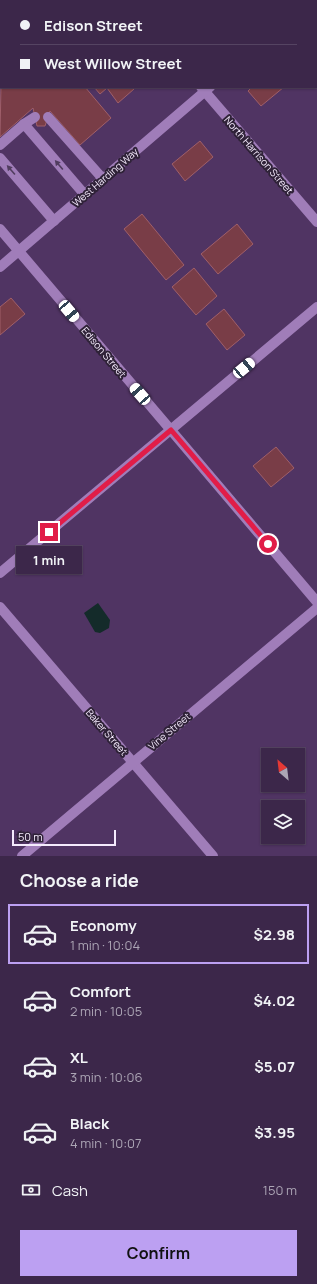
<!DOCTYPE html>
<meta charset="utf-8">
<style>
:root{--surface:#3c274a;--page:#473354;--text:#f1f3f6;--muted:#aca5b5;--line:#554462;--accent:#bca0f2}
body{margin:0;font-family:Manrope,sans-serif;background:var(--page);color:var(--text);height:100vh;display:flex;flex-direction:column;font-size:15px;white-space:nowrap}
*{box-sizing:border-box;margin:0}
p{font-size:13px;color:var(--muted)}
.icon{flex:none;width:22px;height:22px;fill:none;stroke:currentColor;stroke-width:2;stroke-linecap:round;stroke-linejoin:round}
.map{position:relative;height:856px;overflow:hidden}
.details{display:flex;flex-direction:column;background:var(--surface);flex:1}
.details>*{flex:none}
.hud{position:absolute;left:0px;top:0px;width:317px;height:88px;box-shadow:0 1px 3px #0004,0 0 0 1px var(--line);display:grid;align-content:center;height:88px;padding:0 20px;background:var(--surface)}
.needle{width:26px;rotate:332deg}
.fabs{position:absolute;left:261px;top:748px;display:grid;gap:8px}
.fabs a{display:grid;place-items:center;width:44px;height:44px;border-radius:0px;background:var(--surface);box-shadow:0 1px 3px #0004,0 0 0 1px var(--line);font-size:20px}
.scale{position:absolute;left:12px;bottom:10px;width:104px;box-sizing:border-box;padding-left:4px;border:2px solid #f5ebfd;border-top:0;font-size:11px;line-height:14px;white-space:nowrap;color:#f5ebfd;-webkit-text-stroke:3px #2f2238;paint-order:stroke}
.end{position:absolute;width:18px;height:18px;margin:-9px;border:5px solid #e11d48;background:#fff;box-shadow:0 0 0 2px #fff}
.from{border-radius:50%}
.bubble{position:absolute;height:28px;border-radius:0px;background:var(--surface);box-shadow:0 1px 3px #0004,0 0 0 1px var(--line);font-size:13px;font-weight:700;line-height:28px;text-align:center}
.car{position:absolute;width:12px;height:24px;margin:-12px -6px;border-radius:5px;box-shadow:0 0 3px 1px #0007;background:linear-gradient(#fff 24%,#345 0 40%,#fff 0 76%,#345 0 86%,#fff 0)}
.hud b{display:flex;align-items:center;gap:14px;height:38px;font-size:15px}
.hud b+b{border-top:1px solid var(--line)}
.hud i{width:10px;height:10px;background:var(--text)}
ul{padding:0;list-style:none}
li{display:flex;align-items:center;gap:12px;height:60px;margin:0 8px 6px;padding:0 12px;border:2px solid transparent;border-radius:0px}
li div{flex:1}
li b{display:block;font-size:15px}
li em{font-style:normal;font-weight:700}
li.on{border-color:var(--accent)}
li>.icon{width:36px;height:36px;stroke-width:1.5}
h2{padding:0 20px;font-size:18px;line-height:48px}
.pay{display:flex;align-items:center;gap:10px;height:44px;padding:0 20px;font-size:15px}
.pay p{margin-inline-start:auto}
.action{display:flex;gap:8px;margin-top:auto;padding:8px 20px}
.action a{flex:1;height:46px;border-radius:0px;background:var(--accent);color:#111;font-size:16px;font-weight:700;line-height:46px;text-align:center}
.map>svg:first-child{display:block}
.water{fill:#142b2a}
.building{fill:#793d47;stroke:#a05f69}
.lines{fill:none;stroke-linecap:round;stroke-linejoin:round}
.minor{stroke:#a07db9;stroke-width:10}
.oneway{fill:#513d5f}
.route{stroke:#e11d48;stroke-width:5}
.labels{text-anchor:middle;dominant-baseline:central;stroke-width:4;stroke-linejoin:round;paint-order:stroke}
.street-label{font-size:10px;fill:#f5ebfd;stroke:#2f2238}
</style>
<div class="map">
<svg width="317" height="856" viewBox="0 0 317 856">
<rect width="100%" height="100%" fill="#503463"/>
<polygon class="water" points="98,603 110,620 109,628 100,633 95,632 84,613"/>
<g class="building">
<polygon points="1,84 1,87 85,87 111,118 80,145 50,111 45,126 37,126 33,108 0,137"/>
<polygon points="94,87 133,87 134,89 118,103 107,88 100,94"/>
<polygon points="252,87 284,87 261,106 248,91"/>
<polygon points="200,141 213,157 185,181 172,164"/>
<polygon points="142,214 184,265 166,280 124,229"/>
<polygon points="237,224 253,244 218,274 201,254"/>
<polygon points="194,268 217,296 196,315 172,287"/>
<polygon points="11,298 25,314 0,335 0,307"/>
<polygon points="224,309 245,335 227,350 206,324"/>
<polygon points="276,447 294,468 271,487 253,466"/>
</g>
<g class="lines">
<g class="minor">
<polyline points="126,0 127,1"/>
<polyline points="181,0 182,1"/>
<polyline points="283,0 284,1"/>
<polyline points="25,1 26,0"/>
<polyline points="169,1 170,0"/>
<polyline points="232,1 233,0"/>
<polyline points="311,1 312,0"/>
<polyline points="0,24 1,23"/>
<polyline points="201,87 317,222"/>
<polyline points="48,117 103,179"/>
<polyline points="24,124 35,117"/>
<polyline points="0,145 24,124 85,195"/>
<polyline points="0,158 54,221"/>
<polyline points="0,229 317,602"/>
<polyline points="0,267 210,87"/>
<polyline points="0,573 317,307"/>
<polyline points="0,607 213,856"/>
<polyline points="22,856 317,608"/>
</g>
</g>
<defs><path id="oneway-solid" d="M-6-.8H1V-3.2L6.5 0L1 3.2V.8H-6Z"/></defs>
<g class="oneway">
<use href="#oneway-solid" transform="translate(59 165) rotate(-130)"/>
<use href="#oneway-solid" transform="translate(11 170) rotate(-131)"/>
</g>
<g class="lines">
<polyline class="route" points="49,532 171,430 268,544"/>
</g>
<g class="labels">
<g class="street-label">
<text transform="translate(259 155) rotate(49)">North Harrison Street</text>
<text transform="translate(105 177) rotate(-41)">West Harding Way</text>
<text transform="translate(104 352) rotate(50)">Edison Street</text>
<text transform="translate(169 731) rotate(-40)">Vine Street</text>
<text transform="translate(107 732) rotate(49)">Baker Street</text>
</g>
</g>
</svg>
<div class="fabs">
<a><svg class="needle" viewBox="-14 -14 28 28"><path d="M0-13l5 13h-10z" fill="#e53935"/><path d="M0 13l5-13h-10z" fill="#aca5b5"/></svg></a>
<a><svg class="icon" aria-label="layers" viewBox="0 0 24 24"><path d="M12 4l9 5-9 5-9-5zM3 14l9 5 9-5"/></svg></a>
</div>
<div class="scale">50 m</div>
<i class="end from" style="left:268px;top:544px"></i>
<i class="end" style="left:49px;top:532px"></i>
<div class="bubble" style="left:16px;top:546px;width:66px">1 min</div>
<i class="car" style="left:69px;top:311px;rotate:140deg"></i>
<i class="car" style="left:244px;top:368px;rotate:50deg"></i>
<i class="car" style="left:140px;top:394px;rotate:319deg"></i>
<div class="hud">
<b><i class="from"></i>Edison Street</b>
<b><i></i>West Willow Street</b>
</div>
</div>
<section class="details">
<h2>Choose a ride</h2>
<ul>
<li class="on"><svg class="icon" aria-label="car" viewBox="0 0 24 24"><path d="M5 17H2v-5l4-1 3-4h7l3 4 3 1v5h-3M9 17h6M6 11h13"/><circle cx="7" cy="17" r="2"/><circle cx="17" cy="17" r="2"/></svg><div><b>Economy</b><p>1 min · 10:04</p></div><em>$2.98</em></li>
<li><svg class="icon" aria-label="car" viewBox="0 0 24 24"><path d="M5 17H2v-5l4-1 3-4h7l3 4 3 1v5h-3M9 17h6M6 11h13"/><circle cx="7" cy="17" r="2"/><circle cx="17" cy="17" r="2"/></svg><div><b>Comfort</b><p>2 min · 10:05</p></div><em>$4.02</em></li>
<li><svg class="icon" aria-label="car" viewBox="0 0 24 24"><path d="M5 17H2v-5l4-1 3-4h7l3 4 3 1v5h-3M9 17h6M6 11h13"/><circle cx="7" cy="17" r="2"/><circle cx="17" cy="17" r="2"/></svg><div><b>XL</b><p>3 min · 10:06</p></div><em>$5.07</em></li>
<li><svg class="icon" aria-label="car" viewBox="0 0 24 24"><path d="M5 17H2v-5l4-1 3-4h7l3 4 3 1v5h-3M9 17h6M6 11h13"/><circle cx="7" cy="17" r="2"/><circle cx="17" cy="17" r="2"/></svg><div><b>Black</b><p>4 min · 10:07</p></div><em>$3.95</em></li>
</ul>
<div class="pay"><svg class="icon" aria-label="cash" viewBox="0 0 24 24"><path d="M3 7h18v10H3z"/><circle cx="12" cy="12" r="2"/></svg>Cash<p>150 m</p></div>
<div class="action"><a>Confirm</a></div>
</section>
